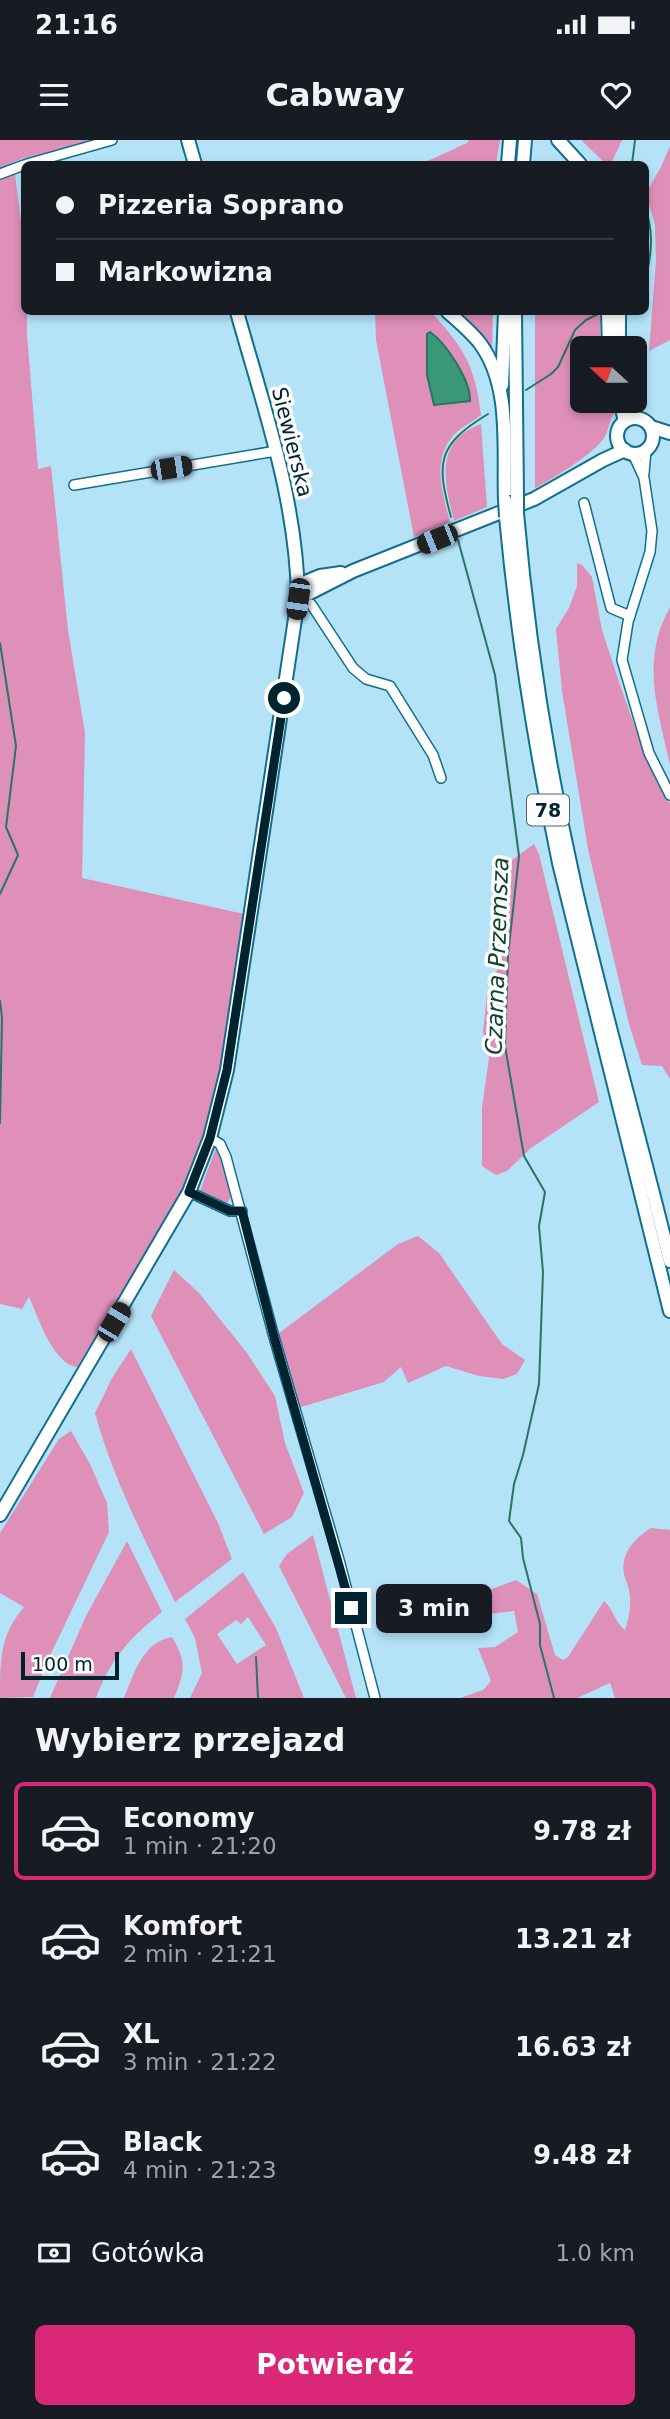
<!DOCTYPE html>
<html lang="pl">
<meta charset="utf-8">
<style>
:root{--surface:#171b24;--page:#242831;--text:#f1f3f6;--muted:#9ea1a6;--line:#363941;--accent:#db2777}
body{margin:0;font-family:"DejaVu Sans",sans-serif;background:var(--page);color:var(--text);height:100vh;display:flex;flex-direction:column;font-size:26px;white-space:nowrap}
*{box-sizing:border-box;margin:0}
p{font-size:23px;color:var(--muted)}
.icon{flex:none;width:38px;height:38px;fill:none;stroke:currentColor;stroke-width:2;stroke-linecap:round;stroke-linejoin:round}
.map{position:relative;height:1558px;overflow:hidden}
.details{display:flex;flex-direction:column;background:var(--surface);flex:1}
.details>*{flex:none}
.banner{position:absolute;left:21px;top:21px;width:628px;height:154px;border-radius:10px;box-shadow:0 4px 10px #0003;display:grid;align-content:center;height:154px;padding:0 35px;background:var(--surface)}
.needle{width:46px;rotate:291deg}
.tools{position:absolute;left:570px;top:196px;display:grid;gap:14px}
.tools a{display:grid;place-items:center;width:77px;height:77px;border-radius:10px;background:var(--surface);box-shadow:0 4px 10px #0003;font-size:35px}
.scale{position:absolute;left:21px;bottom:18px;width:98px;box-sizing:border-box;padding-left:7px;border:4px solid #002330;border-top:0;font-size:19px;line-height:24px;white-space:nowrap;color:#002330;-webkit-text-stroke:5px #fcfcfc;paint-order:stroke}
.end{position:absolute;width:32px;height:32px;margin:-16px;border:9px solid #002330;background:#fff;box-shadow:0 0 0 4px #fff}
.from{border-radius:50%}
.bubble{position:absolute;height:49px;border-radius:10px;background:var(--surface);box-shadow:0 4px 10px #0003;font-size:23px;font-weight:800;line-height:49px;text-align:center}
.car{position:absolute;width:21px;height:42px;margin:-21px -10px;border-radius:9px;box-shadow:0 0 5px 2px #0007;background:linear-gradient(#222 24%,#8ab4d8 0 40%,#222 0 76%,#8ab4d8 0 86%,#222 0)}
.banner b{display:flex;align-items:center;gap:24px;height:66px;font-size:26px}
.banner b+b{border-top:2px solid var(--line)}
.banner i{width:18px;height:18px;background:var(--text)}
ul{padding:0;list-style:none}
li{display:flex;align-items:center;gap:21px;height:98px;margin:0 14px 10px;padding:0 21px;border:4px solid transparent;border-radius:10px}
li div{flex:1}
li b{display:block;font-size:26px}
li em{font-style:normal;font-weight:800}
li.selected{border-color:var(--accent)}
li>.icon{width:63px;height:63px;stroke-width:1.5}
h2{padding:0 35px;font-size:32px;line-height:84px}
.pay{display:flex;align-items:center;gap:18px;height:77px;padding:0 35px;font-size:26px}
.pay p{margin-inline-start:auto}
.cta{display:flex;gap:14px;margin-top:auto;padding:14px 35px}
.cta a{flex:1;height:80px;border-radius:10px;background:var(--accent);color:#fff;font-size:28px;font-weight:800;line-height:80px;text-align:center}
.status{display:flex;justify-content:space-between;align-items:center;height:49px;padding:0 35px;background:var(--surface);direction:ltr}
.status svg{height:19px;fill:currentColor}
header{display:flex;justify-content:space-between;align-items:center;height:91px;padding:0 35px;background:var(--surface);font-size:32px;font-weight:800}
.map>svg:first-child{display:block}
.green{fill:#de90b9;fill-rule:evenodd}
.water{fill:#3a9778;stroke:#297462;stroke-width:2}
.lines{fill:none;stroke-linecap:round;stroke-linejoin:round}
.stream{stroke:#297462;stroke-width:2}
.minor-casing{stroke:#106f8e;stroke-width:12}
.major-casing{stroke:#106f8e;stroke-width:16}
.minor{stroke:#fff;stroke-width:9}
.major{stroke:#fff;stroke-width:12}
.major-bridge-casing{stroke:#106f8e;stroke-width:16;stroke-linecap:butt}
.major-bridge{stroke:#fff;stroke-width:12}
.route{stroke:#002330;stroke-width:9}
.labels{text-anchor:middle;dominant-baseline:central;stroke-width:7;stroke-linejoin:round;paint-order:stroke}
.shield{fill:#fcfcfc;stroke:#4c646d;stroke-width:2}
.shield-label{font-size:19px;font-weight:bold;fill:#002330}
.street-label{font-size:21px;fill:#002330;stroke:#fcfcfc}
.water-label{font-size:23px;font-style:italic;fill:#0e4332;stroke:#fcfcfc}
</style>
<div class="status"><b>21:16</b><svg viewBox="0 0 49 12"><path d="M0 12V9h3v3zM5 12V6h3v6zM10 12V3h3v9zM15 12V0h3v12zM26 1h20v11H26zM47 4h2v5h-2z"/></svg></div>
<header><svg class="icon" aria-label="menu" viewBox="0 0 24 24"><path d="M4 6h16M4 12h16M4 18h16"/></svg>Cabway<svg class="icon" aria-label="heart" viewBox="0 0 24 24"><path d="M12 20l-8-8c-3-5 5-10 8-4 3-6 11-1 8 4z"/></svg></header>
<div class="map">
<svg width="670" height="1558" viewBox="0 0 670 1558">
<rect width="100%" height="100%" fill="#b4e3f8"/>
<g class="green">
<polygon points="0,0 97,0 21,19 0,28"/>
<polygon points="469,0 500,0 496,24 421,24 467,3"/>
<polygon points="581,0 622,0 611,24 606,24"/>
<polygon points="670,6 670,200 649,211 656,120 655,85 646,53 661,27"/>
<path d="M 15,34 L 24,106 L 24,172 L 27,172 L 27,194 L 38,329 L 51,326 L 68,490 L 85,593 L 82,738 L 244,774 L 220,927 L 201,1004 L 183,1049 L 163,1085 L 77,1227 C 53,1224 38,1177 29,1157 L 22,1169 L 0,1164 L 0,40 Z"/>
<path d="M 375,172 L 431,172 C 464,208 475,225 481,275 C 474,281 465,285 458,291 C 430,316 442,351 450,382 L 414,397 L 376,200 ZM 433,194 L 455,222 L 470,260 L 434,265 L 427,235 L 427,195 Z"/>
<polygon points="460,172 493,172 492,209 463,174"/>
<path d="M 535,172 L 600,172 L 600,208 L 583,208 L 583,261 L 612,261 L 614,273 C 609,281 609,291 604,298 C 594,314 552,339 535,348 Z"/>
<path d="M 481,284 L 487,367 L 454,381 C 444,341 434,302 481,284 Z"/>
<polygon points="577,423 582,425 592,437 602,490 619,542 647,621 670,664 670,939 662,926 642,925 629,884 588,709 562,551 556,489 569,468 577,446"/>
<path d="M 670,467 L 670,625 C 658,570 640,521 670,467 Z"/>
<polygon points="534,704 539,714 599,962 531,1008 507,1031 496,1035 482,1026 482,968 489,917 483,892 487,855 502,818 512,720"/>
<polygon points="216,1008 220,1010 232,1051 229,1061 226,1063 200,1051"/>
<polygon points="418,1096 439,1113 502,1204 525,1220 517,1234 503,1239 479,1236 446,1226 408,1243 401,1227 384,1242 298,1268 274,1197 398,1104"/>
<polygon points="174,1130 199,1153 247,1213 275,1256 285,1303 304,1353 292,1377 264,1394 151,1176"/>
<path d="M 131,1209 L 218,1383 L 232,1419 L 175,1462 C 145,1400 113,1339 95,1273 L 112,1238 Z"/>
<path d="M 71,1291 L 90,1324 L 107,1363 L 109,1392 L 47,1522 L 33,1557 L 0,1558 C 0,1520 0,1495 24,1467 L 0,1453 L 0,1393 L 59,1299 Z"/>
<path d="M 651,1388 L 670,1390 L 670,1558 L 615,1558 L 610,1543 L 577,1558 L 460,1558 L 483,1550 L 491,1541 L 478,1508 L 495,1507 L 518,1492 L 514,1471 L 490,1474 L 483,1452 L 516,1440 L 537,1454 L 555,1515 L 563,1520 L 568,1517 L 604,1461 C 614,1470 614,1481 625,1490 C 629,1477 632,1464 629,1450 C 628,1445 625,1439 624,1434 C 620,1413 635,1398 651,1388 Z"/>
<polygon points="313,1395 356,1558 346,1558 279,1426 287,1414"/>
<path d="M 127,1401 L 162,1472 C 129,1499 111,1518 96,1558 L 50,1558 L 86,1476 Z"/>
<path d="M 243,1432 L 276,1488 L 304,1558 L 190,1558 L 202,1533 L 195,1498 L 185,1479 ZM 248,1477 L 266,1505 L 237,1524 L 217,1494 L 236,1480 L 241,1484 Z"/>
<path d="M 172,1497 C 187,1522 185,1532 174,1558 L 124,1558 C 134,1533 143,1502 172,1497 Z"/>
</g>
<path class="water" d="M 430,192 C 446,203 471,241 470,261 L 434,265 L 427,235 L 427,194 Z"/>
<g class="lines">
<g class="stream">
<polyline points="632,24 635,0"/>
<path d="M 646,70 C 653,91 652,114 646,136"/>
<polyline points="526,250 551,234 558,227 575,190 586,180 600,173"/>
<path d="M 451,377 C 436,322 437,305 488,274"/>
<polyline points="458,400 495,535 519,716 508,815 505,906 524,1016 545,1052 539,1086 543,1132 539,1244 523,1315 514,1344 509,1381 521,1398 523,1418 540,1484 540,1505 554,1558"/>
<polyline points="0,503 16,606 6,687 18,715 0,754"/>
<polyline points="0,861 2,877 0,983"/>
<polyline points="256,1517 258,1558"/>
</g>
<g class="minor-casing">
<g id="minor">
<polyline points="27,24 112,0"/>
<polyline points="0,34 24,25"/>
<polyline points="633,314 644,338 652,391 650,412 628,482 622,520 649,613 670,655"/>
<polyline points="644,333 646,310"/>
<polyline points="74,345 276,311"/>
<polyline points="584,363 611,468 630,476"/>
<polyline points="311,464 353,528 366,539 390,546 433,615 441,638"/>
<polyline points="210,998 220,1004 226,1017 274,1197 339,1420 375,1558"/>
<polyline points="189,1052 230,1071 242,1071"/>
</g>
</g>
<g class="major-casing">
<g id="major">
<polyline points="188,0 195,24"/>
<polyline points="558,0 580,24"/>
<polyline points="508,24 510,0"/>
<polyline points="523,24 525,0"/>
<path d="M 448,172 C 458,181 470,191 479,202 C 512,245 503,309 505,360"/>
<polyline points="515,172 517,355"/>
<polyline points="608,172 609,208"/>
<polyline points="619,172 619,208"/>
<polyline points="502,245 505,172"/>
<polyline points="620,261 625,281"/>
<circle cx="635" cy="296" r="18"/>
<polyline points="651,287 670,293"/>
<path d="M 517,373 C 528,500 548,626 576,751 C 605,875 640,998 670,1121"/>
<path d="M 506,377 C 517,495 535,607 559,723 L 670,1171"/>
<polyline points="298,445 320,436 341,433"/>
<polyline points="298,459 353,431 534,359 603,320 625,310"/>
<path d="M 0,1375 L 189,1052 L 210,998 L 227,930 L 298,459 C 297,361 263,265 237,172"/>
</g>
</g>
<use href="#minor" class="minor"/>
<use href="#major" class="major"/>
<g class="major-bridge-casing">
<g id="major-bridge">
<polyline points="517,355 517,373"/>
<polyline points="505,360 506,377"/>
</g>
</g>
<use href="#major-bridge" class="major-bridge"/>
</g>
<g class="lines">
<polyline class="route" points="284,558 227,930 210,998 189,1052 230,1071 242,1071 274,1197 351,1468"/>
</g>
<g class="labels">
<rect class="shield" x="527" y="654.5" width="42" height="31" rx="5"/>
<g class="shield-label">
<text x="548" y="670">78</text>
</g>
<g class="street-label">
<text transform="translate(292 302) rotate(76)">Siewierska</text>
</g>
<g class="water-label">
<text transform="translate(497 816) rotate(-88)">Czarna Przemsza</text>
</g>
</g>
</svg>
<div class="tools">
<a><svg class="needle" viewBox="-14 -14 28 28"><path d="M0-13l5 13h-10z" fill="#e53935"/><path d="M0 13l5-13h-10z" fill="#9ea1a6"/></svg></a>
</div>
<div class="scale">100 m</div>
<i class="end from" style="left:284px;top:558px"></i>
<i class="end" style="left:351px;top:1468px"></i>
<div class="bubble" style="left:376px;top:1444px;width:116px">3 min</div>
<i class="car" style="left:171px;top:328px;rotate:81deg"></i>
<i class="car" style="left:437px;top:399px;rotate:248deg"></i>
<i class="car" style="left:298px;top:459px;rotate:188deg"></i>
<i class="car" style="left:114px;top:1182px;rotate:31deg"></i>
<div class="banner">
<b><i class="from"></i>Pizzeria Soprano</b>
<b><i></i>Markowizna</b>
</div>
</div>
<section class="details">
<h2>Wybierz przejazd</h2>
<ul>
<li class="selected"><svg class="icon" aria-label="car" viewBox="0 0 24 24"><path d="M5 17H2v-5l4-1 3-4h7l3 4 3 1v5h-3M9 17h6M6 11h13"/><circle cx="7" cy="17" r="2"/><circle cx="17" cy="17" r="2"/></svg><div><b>Economy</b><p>1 min · 21:20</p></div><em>9.78 zł</em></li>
<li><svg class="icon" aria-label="car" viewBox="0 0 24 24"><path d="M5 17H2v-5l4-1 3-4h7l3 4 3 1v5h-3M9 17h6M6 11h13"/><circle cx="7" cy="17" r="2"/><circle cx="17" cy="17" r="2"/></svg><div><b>Komfort</b><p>2 min · 21:21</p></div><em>13.21 zł</em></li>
<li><svg class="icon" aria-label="car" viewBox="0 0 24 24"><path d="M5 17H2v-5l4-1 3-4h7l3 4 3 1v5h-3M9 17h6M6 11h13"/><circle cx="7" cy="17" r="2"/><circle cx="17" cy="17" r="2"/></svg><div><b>XL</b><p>3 min · 21:22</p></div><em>16.63 zł</em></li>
<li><svg class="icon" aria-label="car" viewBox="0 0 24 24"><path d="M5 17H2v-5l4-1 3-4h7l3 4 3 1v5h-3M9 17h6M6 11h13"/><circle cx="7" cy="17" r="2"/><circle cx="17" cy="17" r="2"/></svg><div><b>Black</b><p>4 min · 21:23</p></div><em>9.48 zł</em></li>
</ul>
<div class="pay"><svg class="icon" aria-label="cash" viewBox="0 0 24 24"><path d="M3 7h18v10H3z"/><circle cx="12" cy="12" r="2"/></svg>Gotówka<p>1.0 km</p></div>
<div class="cta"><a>Potwierdź</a></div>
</section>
